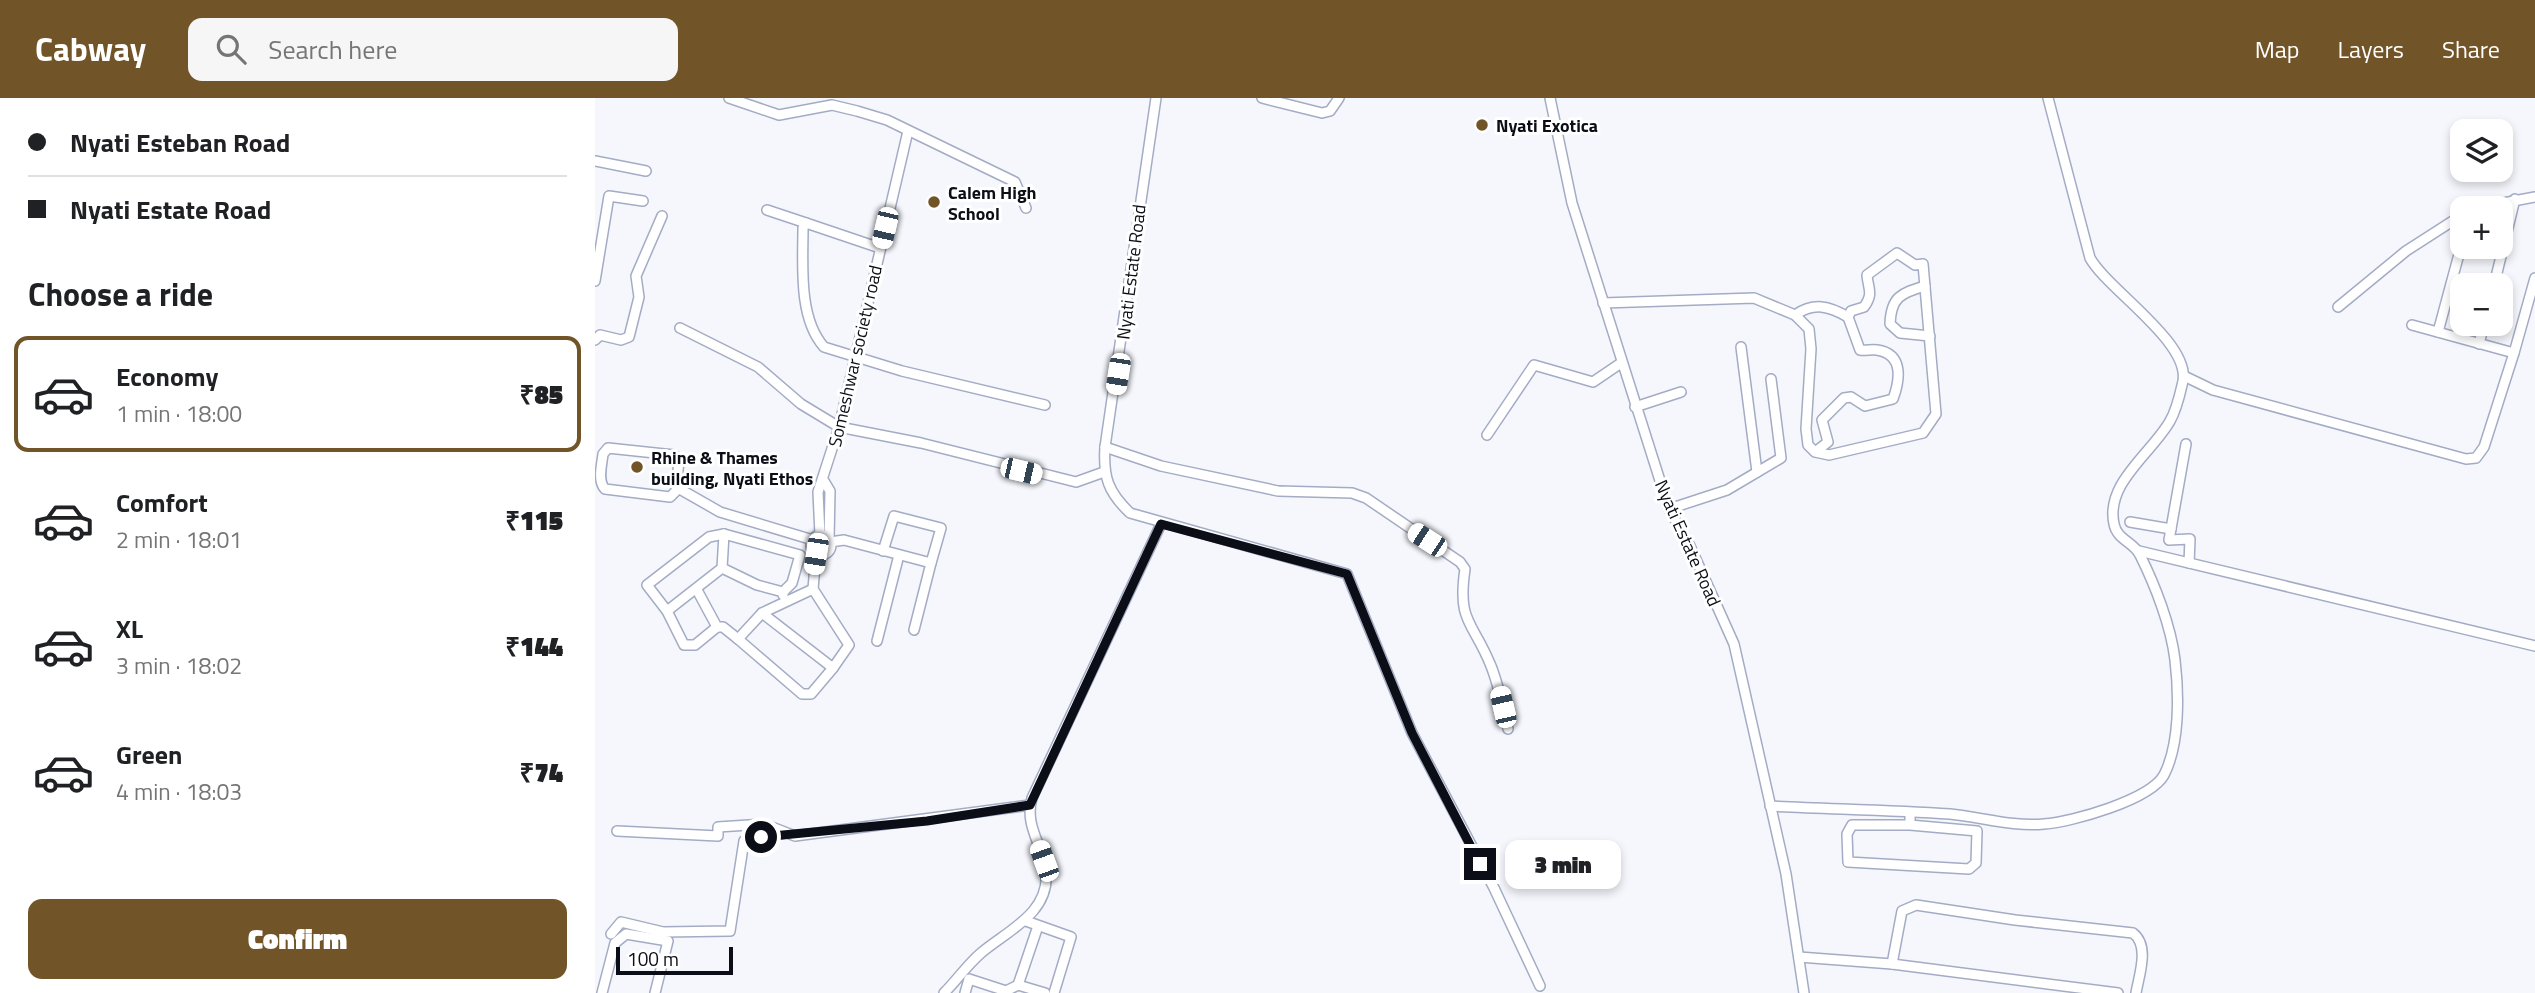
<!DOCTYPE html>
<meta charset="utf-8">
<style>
:root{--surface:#fff;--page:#f6f6f6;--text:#202124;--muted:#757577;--line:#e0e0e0;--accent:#715427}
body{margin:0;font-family:"Titillium Web",sans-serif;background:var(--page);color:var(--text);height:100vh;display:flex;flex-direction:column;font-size:26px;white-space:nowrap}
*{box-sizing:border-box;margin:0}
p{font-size:23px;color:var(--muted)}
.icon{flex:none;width:38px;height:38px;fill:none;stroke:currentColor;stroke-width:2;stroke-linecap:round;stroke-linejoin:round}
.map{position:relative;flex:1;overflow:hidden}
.drawer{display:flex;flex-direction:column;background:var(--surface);width:595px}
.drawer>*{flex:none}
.guide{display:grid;align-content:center;height:154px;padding:0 28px;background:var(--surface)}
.buttons{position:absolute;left:1855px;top:21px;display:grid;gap:14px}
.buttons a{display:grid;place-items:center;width:63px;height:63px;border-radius:14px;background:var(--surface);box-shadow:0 4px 10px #0003;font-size:35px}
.scale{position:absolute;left:21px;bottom:18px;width:117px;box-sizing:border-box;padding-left:7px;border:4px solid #0b0e16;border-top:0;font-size:19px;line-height:24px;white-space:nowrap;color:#0b0e16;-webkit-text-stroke:5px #fff;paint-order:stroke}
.end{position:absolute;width:32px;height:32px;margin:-16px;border:9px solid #0b0e16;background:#fff;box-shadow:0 0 0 4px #fff}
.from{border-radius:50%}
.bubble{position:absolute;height:49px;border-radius:14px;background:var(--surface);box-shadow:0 4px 10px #0003;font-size:23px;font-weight:800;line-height:49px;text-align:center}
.car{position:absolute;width:21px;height:42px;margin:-21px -10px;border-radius:9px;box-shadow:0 0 5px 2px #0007;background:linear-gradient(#fff 24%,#345 0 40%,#fff 0 76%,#345 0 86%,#fff 0)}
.guide b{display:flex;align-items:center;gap:24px;height:66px;font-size:26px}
.guide b+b{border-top:2px solid var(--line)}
.guide i{width:18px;height:18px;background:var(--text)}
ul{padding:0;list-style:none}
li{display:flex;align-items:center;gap:21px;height:116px;margin:0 14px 10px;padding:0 14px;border:4px solid transparent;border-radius:14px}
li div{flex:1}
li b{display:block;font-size:26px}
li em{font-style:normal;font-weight:800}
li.active{border-color:var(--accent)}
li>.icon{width:63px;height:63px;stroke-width:1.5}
h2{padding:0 28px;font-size:32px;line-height:84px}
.cta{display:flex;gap:14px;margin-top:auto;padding:14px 28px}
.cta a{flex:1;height:80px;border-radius:14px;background:var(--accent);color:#fff;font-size:28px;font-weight:800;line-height:80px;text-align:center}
header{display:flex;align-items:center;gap:42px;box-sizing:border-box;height:98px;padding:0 35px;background:var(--accent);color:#fff}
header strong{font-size:33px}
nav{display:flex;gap:38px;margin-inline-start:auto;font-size:24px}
.search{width:490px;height:63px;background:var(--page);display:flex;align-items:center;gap:18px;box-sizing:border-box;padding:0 24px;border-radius:14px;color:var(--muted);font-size:26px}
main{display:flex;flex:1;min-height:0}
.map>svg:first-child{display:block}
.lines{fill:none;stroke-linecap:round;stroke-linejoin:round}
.minor-casing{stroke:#a3acc4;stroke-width:12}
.minor{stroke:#fff;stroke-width:9}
.route{stroke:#0b0e16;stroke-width:9}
.poi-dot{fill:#715427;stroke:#fff;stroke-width:2.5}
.labels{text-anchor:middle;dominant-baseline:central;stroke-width:6;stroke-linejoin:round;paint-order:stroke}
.poi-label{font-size:18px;font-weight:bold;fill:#0b0e16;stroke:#fff;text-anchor:start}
.street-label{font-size:18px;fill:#0b0e16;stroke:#fff}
</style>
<header>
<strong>Cabway</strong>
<div class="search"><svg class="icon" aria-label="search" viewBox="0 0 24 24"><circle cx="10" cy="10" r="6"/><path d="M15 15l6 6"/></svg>Search here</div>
<nav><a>Map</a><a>Layers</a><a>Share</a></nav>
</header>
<main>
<section class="drawer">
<div class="guide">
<b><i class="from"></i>Nyati Esteban Road</b>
<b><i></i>Nyati Estate Road</b>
</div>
<h2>Choose a ride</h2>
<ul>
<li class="active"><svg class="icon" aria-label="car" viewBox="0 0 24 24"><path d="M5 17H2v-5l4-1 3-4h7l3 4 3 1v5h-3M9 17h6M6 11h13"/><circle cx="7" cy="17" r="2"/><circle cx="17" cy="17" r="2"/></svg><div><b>Economy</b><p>1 min · 18:00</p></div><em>₹85</em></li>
<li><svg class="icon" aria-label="car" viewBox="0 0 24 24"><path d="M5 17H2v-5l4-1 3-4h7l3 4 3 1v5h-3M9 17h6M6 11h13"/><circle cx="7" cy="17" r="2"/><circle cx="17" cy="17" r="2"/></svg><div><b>Comfort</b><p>2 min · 18:01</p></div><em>₹115</em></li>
<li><svg class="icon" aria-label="car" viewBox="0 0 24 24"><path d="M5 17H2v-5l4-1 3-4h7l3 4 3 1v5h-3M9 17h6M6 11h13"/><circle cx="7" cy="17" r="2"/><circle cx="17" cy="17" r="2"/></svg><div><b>XL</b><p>3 min · 18:02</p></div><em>₹144</em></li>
<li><svg class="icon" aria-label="car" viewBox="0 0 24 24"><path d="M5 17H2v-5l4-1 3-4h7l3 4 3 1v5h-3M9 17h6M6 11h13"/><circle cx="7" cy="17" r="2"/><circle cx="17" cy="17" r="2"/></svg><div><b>Green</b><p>4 min · 18:03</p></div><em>₹74</em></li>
</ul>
<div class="cta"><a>Confirm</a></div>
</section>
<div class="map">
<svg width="1940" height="895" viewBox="0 0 1940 895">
<rect width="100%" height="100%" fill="#f5f7fc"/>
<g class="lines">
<g class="minor-casing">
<g id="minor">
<polyline points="134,0 184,17 237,7 262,13 292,22 420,84 431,110"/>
<path d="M 561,0 L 510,349 C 508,379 513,394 535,415 L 752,476 L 817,635 L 899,790 L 945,888"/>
<polyline points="667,0 727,15 735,13 744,0"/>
<polyline points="955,0 977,105 1074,411 1095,448 1139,546 1191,776 1209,895"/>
<polyline points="0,63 51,73"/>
<polyline points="1882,110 1940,99"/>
<polyline points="172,112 211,125"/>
<path d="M 285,150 L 211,125 L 208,130 C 208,166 203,220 229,249 L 307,273 L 450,307"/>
<polyline points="0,183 14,98 48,103"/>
<polyline points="1899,187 1920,101"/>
<path d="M 1330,188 C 1306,195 1296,199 1295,226 L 1305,235 L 1335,238"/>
<path d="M 1008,205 L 1159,200 L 1200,217 L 1214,231 L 1216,251 L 1211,331 L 1213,347 L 1220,354 L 1234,357 L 1328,335 L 1341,316 L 1328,166 L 1320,167 L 1302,155 L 1272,177 C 1273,191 1279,195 1269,209 L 1256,213 L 1253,219 L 1265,252 C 1271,253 1276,251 1282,252 C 1309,256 1305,282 1298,301 L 1270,308 L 1256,299 L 1249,300 L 1227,322 L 1233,344 L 1220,354"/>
<polyline points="1743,209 1811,153 1867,117"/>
<path d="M 1200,217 C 1219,204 1234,208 1253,219"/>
<polyline points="1817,227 1919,255 1940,180"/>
<polyline points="85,230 163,269 206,306 244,329 326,345 481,384 509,374"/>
<polyline points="1843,234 1867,145"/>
<polyline points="0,242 5,237 26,242 34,239 44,199 41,178 67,118"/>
<polyline points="1884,246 1889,226"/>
<polyline points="1146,249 1162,374"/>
<polyline points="1589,278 1618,292 1871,361 1881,360 1889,349 1919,255"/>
<polyline points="1040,309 1086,294"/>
<polyline points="892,337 939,267 998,284 1026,265"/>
<polyline points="1591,346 1574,442 1595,441 1594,465"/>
<path d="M 510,349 L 566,368 L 683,393 L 757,395 L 771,400 L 865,464 L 870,471 C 862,525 878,523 896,568 C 904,588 908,610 913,631"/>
<path d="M 13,350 L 79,357 L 84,362 L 81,393 L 75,399 L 10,391 C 2,383 7,366 8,356 Z"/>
<polyline points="229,383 235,393 234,442"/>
<polyline points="83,390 125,414 218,442"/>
<polyline points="1074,411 1132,392 1186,360 1176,281"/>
<polyline points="1535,424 1576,431"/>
<polyline points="225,437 223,394 244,329 313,33"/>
<circle cx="226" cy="447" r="10"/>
<polyline points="235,444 249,442 336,465 319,532"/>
<polyline points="288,453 299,418 346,430 336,465"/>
<polyline points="1544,453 1940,548"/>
<polyline points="127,470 162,487 188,494 188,497"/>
<polyline points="218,491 167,515 143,541 207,596 216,596 238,570"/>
<polyline points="102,492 122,529 128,529 143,541"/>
<polyline points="72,513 127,470 129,436"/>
<polyline points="167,515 238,570 254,547 218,491 221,456"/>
<polyline points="122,529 100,547 89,547 72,513 52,487 114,439 129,436 205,457 197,485 188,494"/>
<polyline points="282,543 304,457"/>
<path d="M 1175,708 C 1235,711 1295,712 1355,716 C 1386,719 1418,729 1449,726 C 1477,724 1555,702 1569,677 C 1585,646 1584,596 1580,562 C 1576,528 1560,487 1545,457 C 1539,444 1522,442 1519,426 C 1510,385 1557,355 1575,323 C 1582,311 1585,296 1588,283 C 1595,244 1512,191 1495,160 L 1453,0"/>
<polyline points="1315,715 1315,727 1382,733 1381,765 1374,771 1253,764 1252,736 1257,727 1315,727"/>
<polyline points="22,733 123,738 123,729 169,726 200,738 435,707"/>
<polyline points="431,823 476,839 459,895"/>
<polyline points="16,836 26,824 68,834 135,833 149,743 190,735"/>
<polyline points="1204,859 1297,866 1523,895"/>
<path d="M 1297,866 L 1307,813 L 1321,807 L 1420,822 L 1538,835 C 1555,848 1544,877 1541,895"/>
<polyline points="423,887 443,828"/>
<polyline points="7,895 20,845 31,836 73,843 60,895"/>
<path d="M 349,895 C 362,882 372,867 386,855 C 412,833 455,815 451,774 C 448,747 429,728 437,700 L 566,426"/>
<polyline points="370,895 374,881 411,893 423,887 450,895"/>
</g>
</g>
<use href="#minor" class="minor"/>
</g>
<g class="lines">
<polyline class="route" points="166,739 332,723 435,707 566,426 752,476 817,635 885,766"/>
</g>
<g class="poi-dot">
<circle cx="887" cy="27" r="7"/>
<circle cx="339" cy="104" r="7"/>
<circle cx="42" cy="369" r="7"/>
</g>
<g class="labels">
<g class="poi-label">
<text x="901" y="27">Nyati Exotica</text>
<text x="353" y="94">Calem High<tspan x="353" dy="21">School</tspan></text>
<text x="56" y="359">Rhine &amp; Thames<tspan x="56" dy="21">building, Nyati Ethos</tspan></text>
</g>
<g class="street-label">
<text transform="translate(536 174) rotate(-83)">Nyati Estate Road</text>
<text transform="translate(260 258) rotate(-77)">Someshwar society road</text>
<text transform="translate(1093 445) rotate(66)">Nyati Estate Road</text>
</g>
</g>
</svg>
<div class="buttons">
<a><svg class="icon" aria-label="layers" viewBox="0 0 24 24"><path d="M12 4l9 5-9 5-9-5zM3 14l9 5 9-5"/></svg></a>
<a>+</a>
<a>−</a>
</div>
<div class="scale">100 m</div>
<i class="end from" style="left:166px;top:739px"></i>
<i class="end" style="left:885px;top:766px"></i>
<div class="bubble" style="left:910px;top:742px;width:116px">3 min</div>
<i class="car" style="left:290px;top:130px;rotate:193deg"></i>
<i class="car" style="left:523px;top:276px;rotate:189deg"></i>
<i class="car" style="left:426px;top:373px;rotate:103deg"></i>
<i class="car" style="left:832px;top:442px;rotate:303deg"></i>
<i class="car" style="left:221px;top:456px;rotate:189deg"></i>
<i class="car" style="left:908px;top:609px;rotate:347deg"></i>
<i class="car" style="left:449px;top:763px;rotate:340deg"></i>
</div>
</main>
